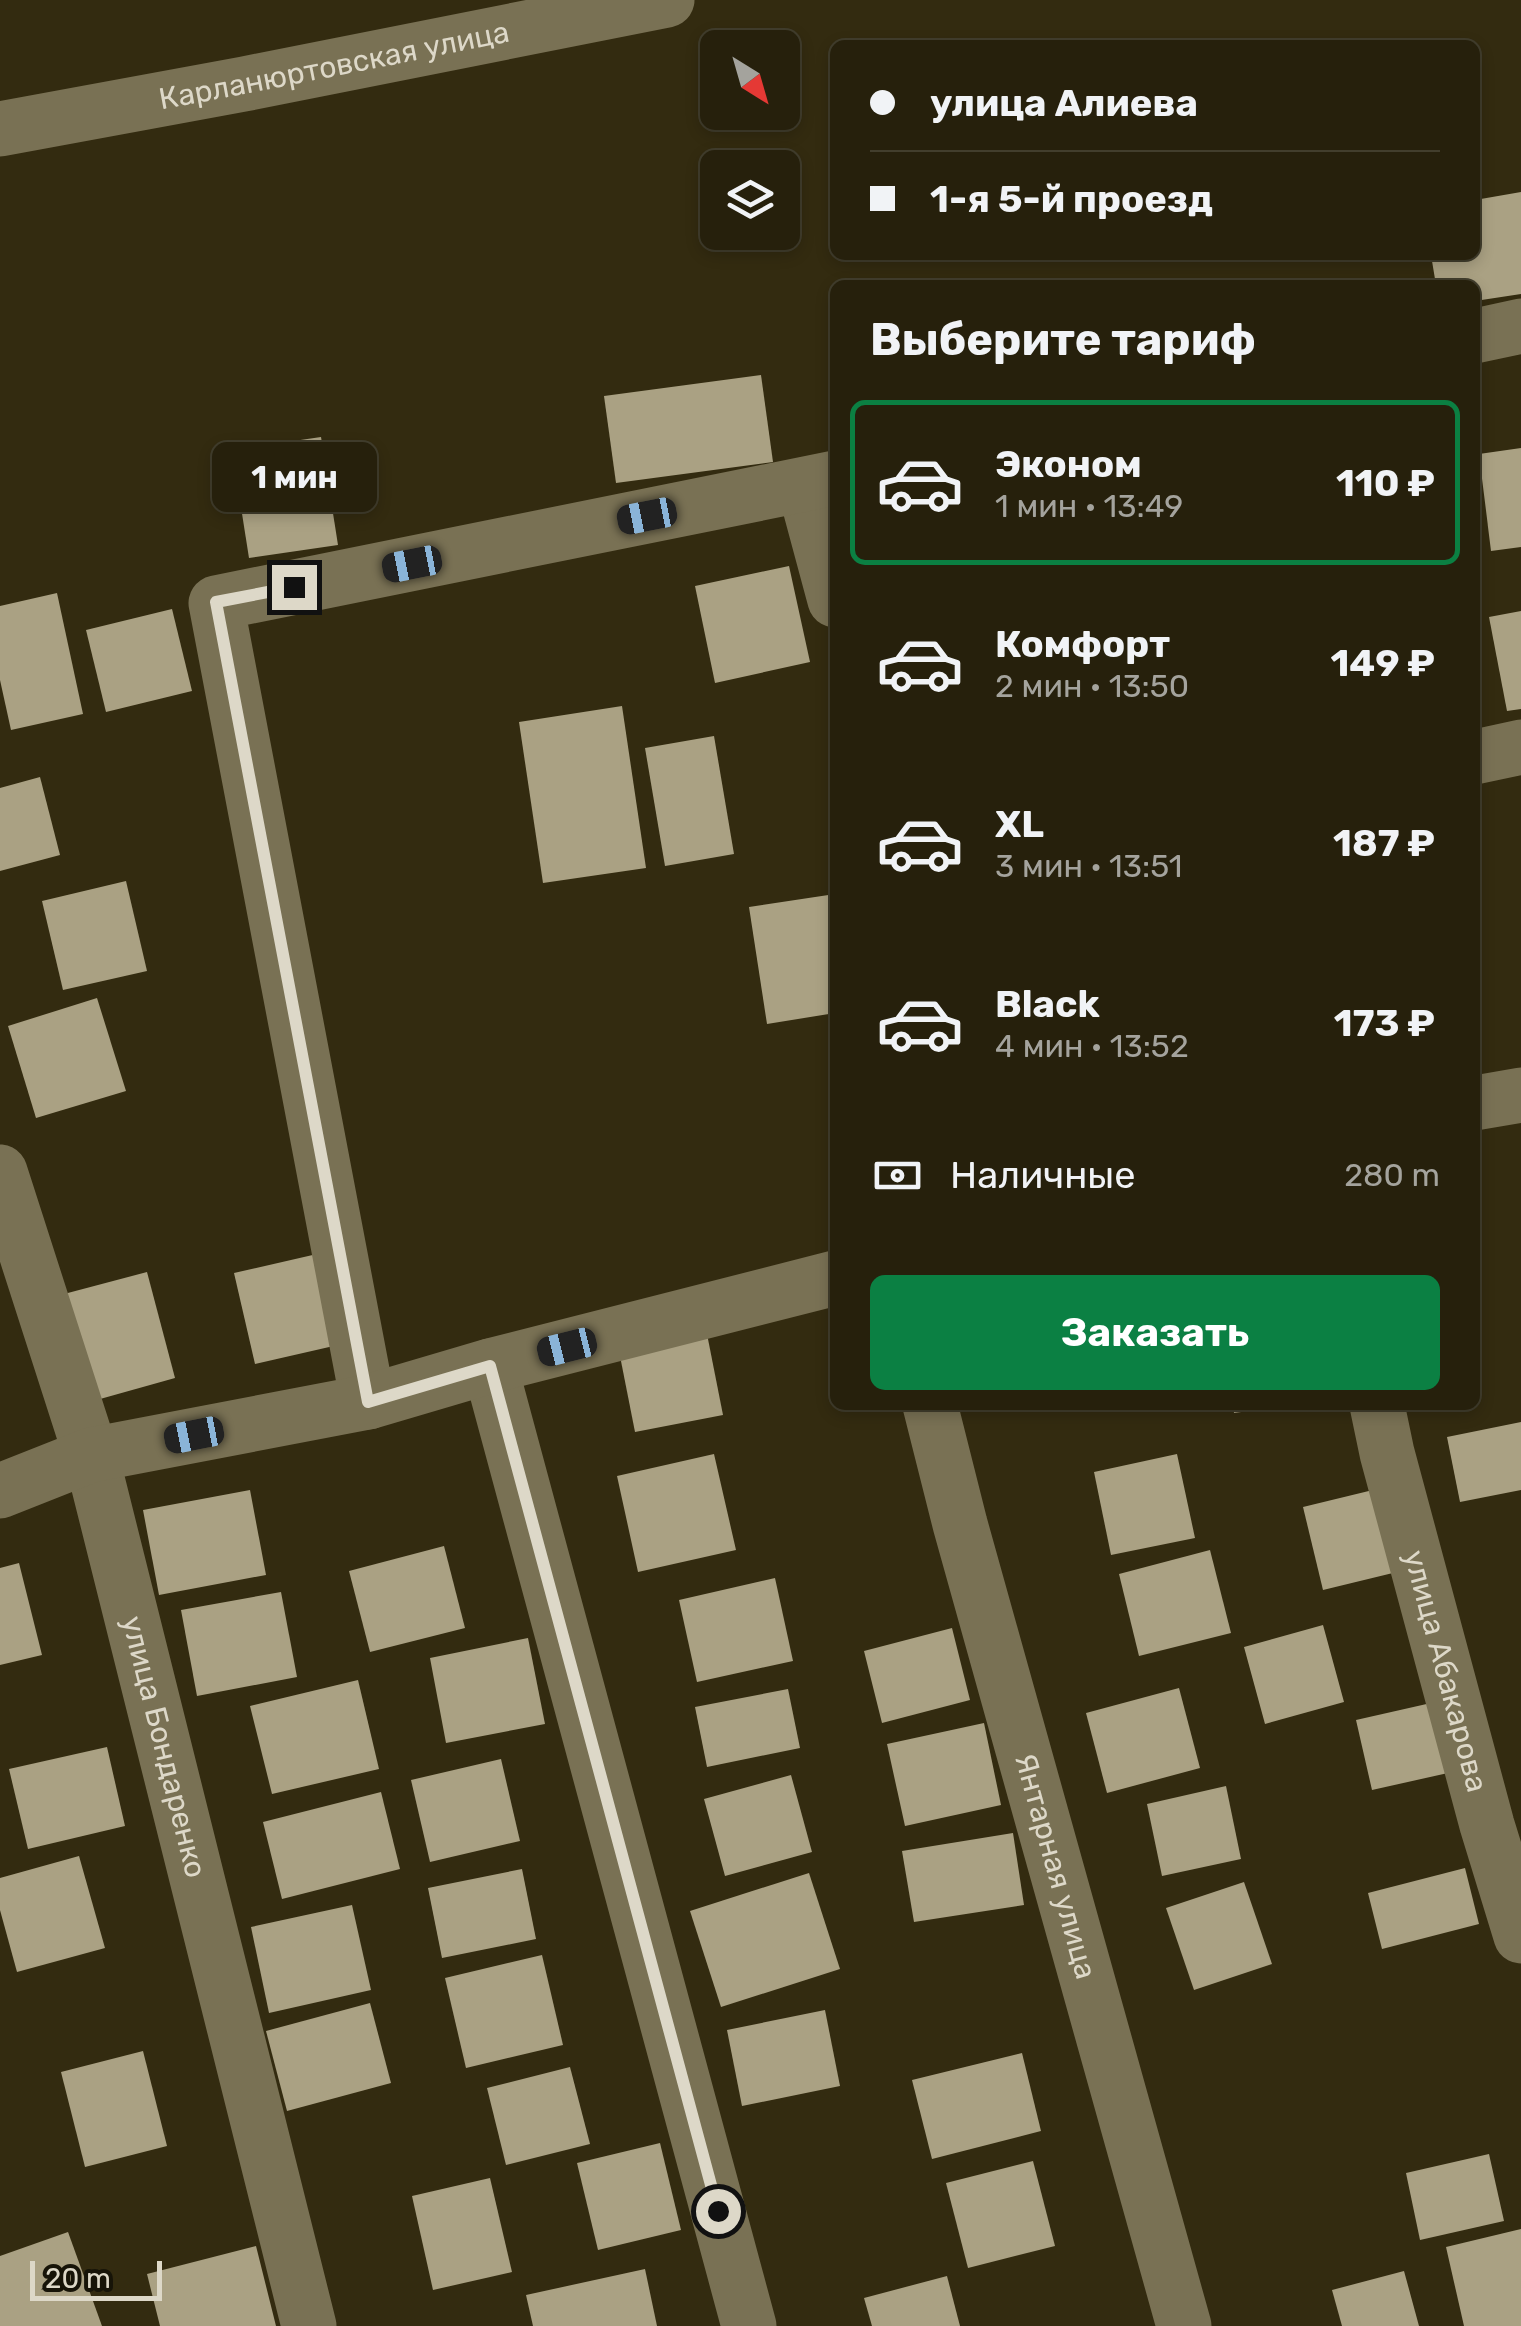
<!DOCTYPE html>
<html lang="ru">
<meta charset="utf-8">
<style>
:root{--surface:#26200c;--page:#2e2815;--text:#f1f3f6;--muted:#a4a39d;--line:#423e2d;--accent:#0b8043}
body{margin:0;font-family:Rubik,sans-serif;background:var(--page);color:var(--text);height:100vh;display:flex;flex-direction:column;font-size:38px;white-space:nowrap}
*{box-sizing:border-box;margin:0}
p{font-size:32px;color:var(--muted)}
.icon{flex:none;width:55px;height:55px;fill:none;stroke:currentColor;stroke-width:2;stroke-linecap:round;stroke-linejoin:round}
.map{position:relative;flex:1;overflow:hidden}
.panel{position:absolute;left:830px;top:280px;width:650px;height:1130px;display:flex;flex-direction:column;background:var(--surface);border-radius:15px;box-shadow:0 5px 15px #0003,0 0 0 2px var(--line)}
.panel>*{flex:none}
.top-card{position:absolute;left:830px;top:40px;width:650px;height:220px;border-radius:15px;box-shadow:0 5px 15px #0003,0 0 0 2px var(--line);display:grid;align-content:center;height:220px;padding:0 40px;background:var(--surface)}
.needle{width:65px;rotate:143deg}
.controls{position:absolute;left:700px;top:30px;display:grid;gap:20px}
.controls a{display:grid;place-items:center;width:100px;height:100px;border-radius:15px;background:var(--surface);box-shadow:0 5px 15px #0003,0 0 0 2px var(--line);font-size:50px}
.scale{position:absolute;left:30px;bottom:25px;width:132px;box-sizing:border-box;padding-left:10px;border:5px solid #ddd8c8;border-top:0;font-size:28px;line-height:35px;white-space:nowrap;color:#ddd8c8;-webkit-text-stroke:8px #171408;paint-order:stroke}
.end{position:absolute;width:45px;height:45px;margin:-22px;border:12px solid #ddd8c8;background:#111;box-shadow:0 0 0 5px #111}
.from{border-radius:50%}
.bubble{position:absolute;height:70px;border-radius:15px;background:var(--surface);box-shadow:0 5px 15px #0003,0 0 0 2px var(--line);font-size:32px;font-weight:700;line-height:70px;text-align:center}
.car{position:absolute;width:30px;height:60px;margin:-30px -15px;border-radius:12px;box-shadow:0 0 8px 2px #0007;background:linear-gradient(#222 24%,#8ab4d8 0 40%,#222 0 76%,#8ab4d8 0 86%,#222 0)}
.top-card b{display:flex;align-items:center;gap:35px;height:95px;font-size:38px}
.top-card b+b{border-top:2px solid var(--line)}
.top-card i{width:25px;height:25px;background:var(--text)}
ul{padding:0;list-style:none}
li{display:flex;align-items:center;gap:30px;height:165px;margin:0 20px 15px;padding:0 20px;border:5px solid transparent;border-radius:15px}
li div{flex:1}
li b{display:block;font-size:38px}
li em{font-style:normal;font-weight:700}
li.active{border-color:var(--accent)}
li>.icon{width:90px;height:90px;stroke-width:1.5}
h2{padding:0 40px;font-size:45px;line-height:120px}
.pay{display:flex;align-items:center;gap:25px;height:110px;padding:0 40px;font-size:38px}
.pay p{margin-inline-start:auto}
.button{display:flex;gap:20px;margin-top:auto;padding:20px 40px}
.button a{flex:1;height:115px;border-radius:15px;background:var(--accent);color:#fff;font-size:40px;font-weight:700;line-height:115px;text-align:center}
.map>svg:first-child{display:block}
.building{fill:#aaa183}
.lines{fill:none;stroke-linecap:round;stroke-linejoin:round}
.minor{stroke:#797154;stroke-width:55}
.route{stroke:#ddd8c8;stroke-width:12}
.labels{text-anchor:middle;dominant-baseline:central;stroke-width:10;stroke-linejoin:round;paint-order:stroke}
.street-label{font-size:30px;fill:#ddd8c8;stroke:#171408}
</style>
<div class="map">
<svg width="1521" height="2326" viewBox="0 0 1521 2326">
<rect width="100%" height="100%" fill="#332b10"/>
<g class="building">
<polygon points="1521,192 1521,294 1475,301 1475,285 1436,285 1431,255 1475,255 1475,200"/>
<polygon points="761,375 773,462 616,483 604,396"/>
<polygon points="321,437 338,545 249,558 232,450"/>
<polygon points="1521,448 1521,547 1491,551 1479,454"/>
<polygon points="789,566 810,662 715,683 695,586"/>
<polygon points="57,593 83,714 11,730 0,680 0,606"/>
<polygon points="172,609 192,691 106,712 86,630"/>
<polygon points="1521,611 1521,709 1507,711 1489,617"/>
<polygon points="622,706 646,868 543,883 519,722"/>
<polygon points="714,736 734,854 665,866 645,748"/>
<polygon points="40,777 60,855 0,871 0,788"/>
<polygon points="126,881 147,971 63,990 42,901"/>
<polygon points="835,894 835,1013 767,1024 749,907"/>
<polygon points="97,998 126,1091 36,1118 8,1026"/>
<polygon points="317,1254 338,1345 255,1364 234,1273"/>
<polygon points="147,1272 175,1378 93,1401 64,1294"/>
<polygon points="707,1334 723,1415 635,1432 619,1351"/>
<polygon points="1233,1405 1277,1405 1277,1407 1234,1413"/>
<polygon points="1521,1422 1521,1490 1460,1502 1447,1437"/>
<polygon points="714,1454 736,1550 638,1572 617,1476"/>
<polygon points="1177,1454 1195,1538 1111,1555 1094,1472"/>
<polygon points="1377,1489 1397,1572 1323,1590 1303,1507"/>
<polygon points="250,1490 266,1575 159,1595 143,1510"/>
<polygon points="444,1546 465,1628 370,1652 349,1571"/>
<polygon points="1210,1550 1231,1633 1139,1656 1119,1574"/>
<polygon points="19,1563 42,1655 0,1665 0,1568"/>
<polygon points="775,1578 793,1661 697,1682 679,1600"/>
<polygon points="281,1592 297,1677 197,1696 181,1610"/>
<polygon points="1323,1625 1344,1702 1265,1724 1244,1647"/>
<polygon points="952,1628 970,1700 882,1723 864,1651"/>
<polygon points="528,1638 545,1724 446,1743 430,1658"/>
<polygon points="358,1680 379,1769 272,1794 250,1706"/>
<polygon points="1179,1688 1200,1768 1107,1793 1086,1713"/>
<polygon points="788,1689 800,1748 707,1767 695,1707"/>
<polygon points="1431,1703 1448,1773 1372,1790 1356,1720"/>
<polygon points="984,1723 1001,1805 905,1826 887,1744"/>
<polygon points="107,1747 125,1826 28,1849 9,1769"/>
<polygon points="501,1759 520,1841 430,1862 411,1780"/>
<polygon points="791,1775 812,1852 725,1876 704,1799"/>
<polygon points="1226,1786 1241,1859 1162,1876 1147,1804"/>
<polygon points="381,1792 400,1869 282,1899 263,1822"/>
<polygon points="1013,1833 1024,1905 914,1922 902,1851"/>
<polygon points="79,1856 105,1948 17,1972 0,1910 0,1878"/>
<polygon points="1465,1868 1479,1924 1382,1949 1368,1893"/>
<polygon points="522,1869 536,1939 442,1958 428,1888"/>
<polygon points="809,1873 840,1969 721,2007 690,1911"/>
<polygon points="1244,1882 1272,1964 1194,1990 1166,1908"/>
<polygon points="352,1905 371,1990 269,2013 251,1927"/>
<polygon points="542,1955 563,2045 466,2068 445,1978"/>
<polygon points="370,2003 391,2083 287,2111 266,2031"/>
<polygon points="825,2010 840,2086 742,2106 727,2030"/>
<polygon points="143,2051 167,2146 85,2167 61,2072"/>
<polygon points="1022,2053 1041,2131 932,2159 912,2080"/>
<polygon points="570,2067 590,2144 506,2165 487,2088"/>
<polygon points="660,2143 681,2230 598,2250 577,2163"/>
<polygon points="1489,2154 1504,2221 1420,2240 1406,2173"/>
<polygon points="1033,2161 1055,2246 968,2268 946,2183"/>
<polygon points="490,2178 512,2272 433,2290 412,2196"/>
<polygon points="1521,2229 1521,2326 1464,2326 1446,2247"/>
<polygon points="68,2232 102,2326 0,2326 0,2256"/>
<polygon points="256,2246 276,2326 160,2326 147,2274"/>
<polygon points="645,2269 657,2326 533,2326 526,2295"/>
<polygon points="1404,2271 1419,2326 1342,2326 1332,2290"/>
<polygon points="947,2276 960,2326 872,2326 864,2298"/>
</g>
<g class="lines">
<g class="minor">
<path id="s1" d="M 0,129 L 244,84 L 667,0"/>
<polyline points="1475,336 1521,326"/>
<polyline points="804,485 835,600"/>
<polyline points="1475,757 1521,747"/>
<polyline points="1475,1103 1521,1095"/>
<path id="s2" d="M 0,1172 L 91,1455 L 309,2326"/>
<polyline points="490,1366 749,2326"/>
<polyline points="368,1402 216,603 835,478"/>
<path id="s3" d="M 930,1405 L 960,1524 L 1184,2326"/>
<path id="s4" d="M 1377,1405 L 1387,1453 L 1487,1825 L 1521,1936"/>
<polyline points="0,1491 91,1455 368,1402 490,1366 835,1278"/>
</g>
</g>
<g class="lines">
<polyline class="route" points="294,587 216,602 368,1402 490,1366 718,2211"/>
</g>
<g class="labels">
<g class="street-label">
<text stroke="none"><textPath href="#s1" startOffset="340">Карланюртовская улица</textPath></text>
<text stroke="none"><textPath href="#s4" startOffset="275">улица Абакарова</textPath></text>
<text stroke="none"><textPath href="#s2" startOffset="598">улица Бондаренко</textPath></text>
<text stroke="none"><textPath href="#s3" startOffset="478">Янтарная улица</textPath></text>
</g>
</g>
</svg>
<div class="controls">
<a><svg class="needle" viewBox="-14 -14 28 28"><path d="M0-13l5 13h-10z" fill="#e53935"/><path d="M0 13l5-13h-10z" fill="#a4a39d"/></svg></a>
<a><svg class="icon" aria-label="layers" viewBox="0 0 24 24"><path d="M12 4l9 5-9 5-9-5zM3 14l9 5 9-5"/></svg></a>
</div>
<div class="scale">20 m</div>
<i class="end from" style="left:718px;top:2211px"></i>
<i class="end" style="left:294px;top:587px"></i>
<div class="bubble" style="left:212px;top:442px;width:165px">1 мин</div>
<i class="car" style="left:647px;top:516px;rotate:259deg"></i>
<i class="car" style="left:412px;top:564px;rotate:259deg"></i>
<i class="car" style="left:567px;top:1347px;rotate:256deg"></i>
<i class="car" style="left:194px;top:1435px;rotate:259deg"></i>
<div class="top-card">
<b><i class="from"></i>улица Алиева</b>
<b><i></i>1-я 5-й проезд</b>
</div>
<section class="panel">
<h2>Выберите тариф</h2>
<ul>
<li class="active"><svg class="icon" aria-label="car" viewBox="0 0 24 24"><path d="M5 17H2v-5l4-1 3-4h7l3 4 3 1v5h-3M9 17h6M6 11h13"/><circle cx="7" cy="17" r="2"/><circle cx="17" cy="17" r="2"/></svg><div><b>Эконом</b><p>1 мин · 13:49</p></div><em>110 ₽</em></li>
<li><svg class="icon" aria-label="car" viewBox="0 0 24 24"><path d="M5 17H2v-5l4-1 3-4h7l3 4 3 1v5h-3M9 17h6M6 11h13"/><circle cx="7" cy="17" r="2"/><circle cx="17" cy="17" r="2"/></svg><div><b>Комфорт</b><p>2 мин · 13:50</p></div><em>149 ₽</em></li>
<li><svg class="icon" aria-label="car" viewBox="0 0 24 24"><path d="M5 17H2v-5l4-1 3-4h7l3 4 3 1v5h-3M9 17h6M6 11h13"/><circle cx="7" cy="17" r="2"/><circle cx="17" cy="17" r="2"/></svg><div><b>XL</b><p>3 мин · 13:51</p></div><em>187 ₽</em></li>
<li><svg class="icon" aria-label="car" viewBox="0 0 24 24"><path d="M5 17H2v-5l4-1 3-4h7l3 4 3 1v5h-3M9 17h6M6 11h13"/><circle cx="7" cy="17" r="2"/><circle cx="17" cy="17" r="2"/></svg><div><b>Black</b><p>4 мин · 13:52</p></div><em>173 ₽</em></li>
</ul>
<div class="pay"><svg class="icon" aria-label="cash" viewBox="0 0 24 24"><path d="M3 7h18v10H3z"/><circle cx="12" cy="12" r="2"/></svg>Наличные<p>280 m</p></div>
<div class="button"><a>Заказать</a></div>
</section>
</div>
